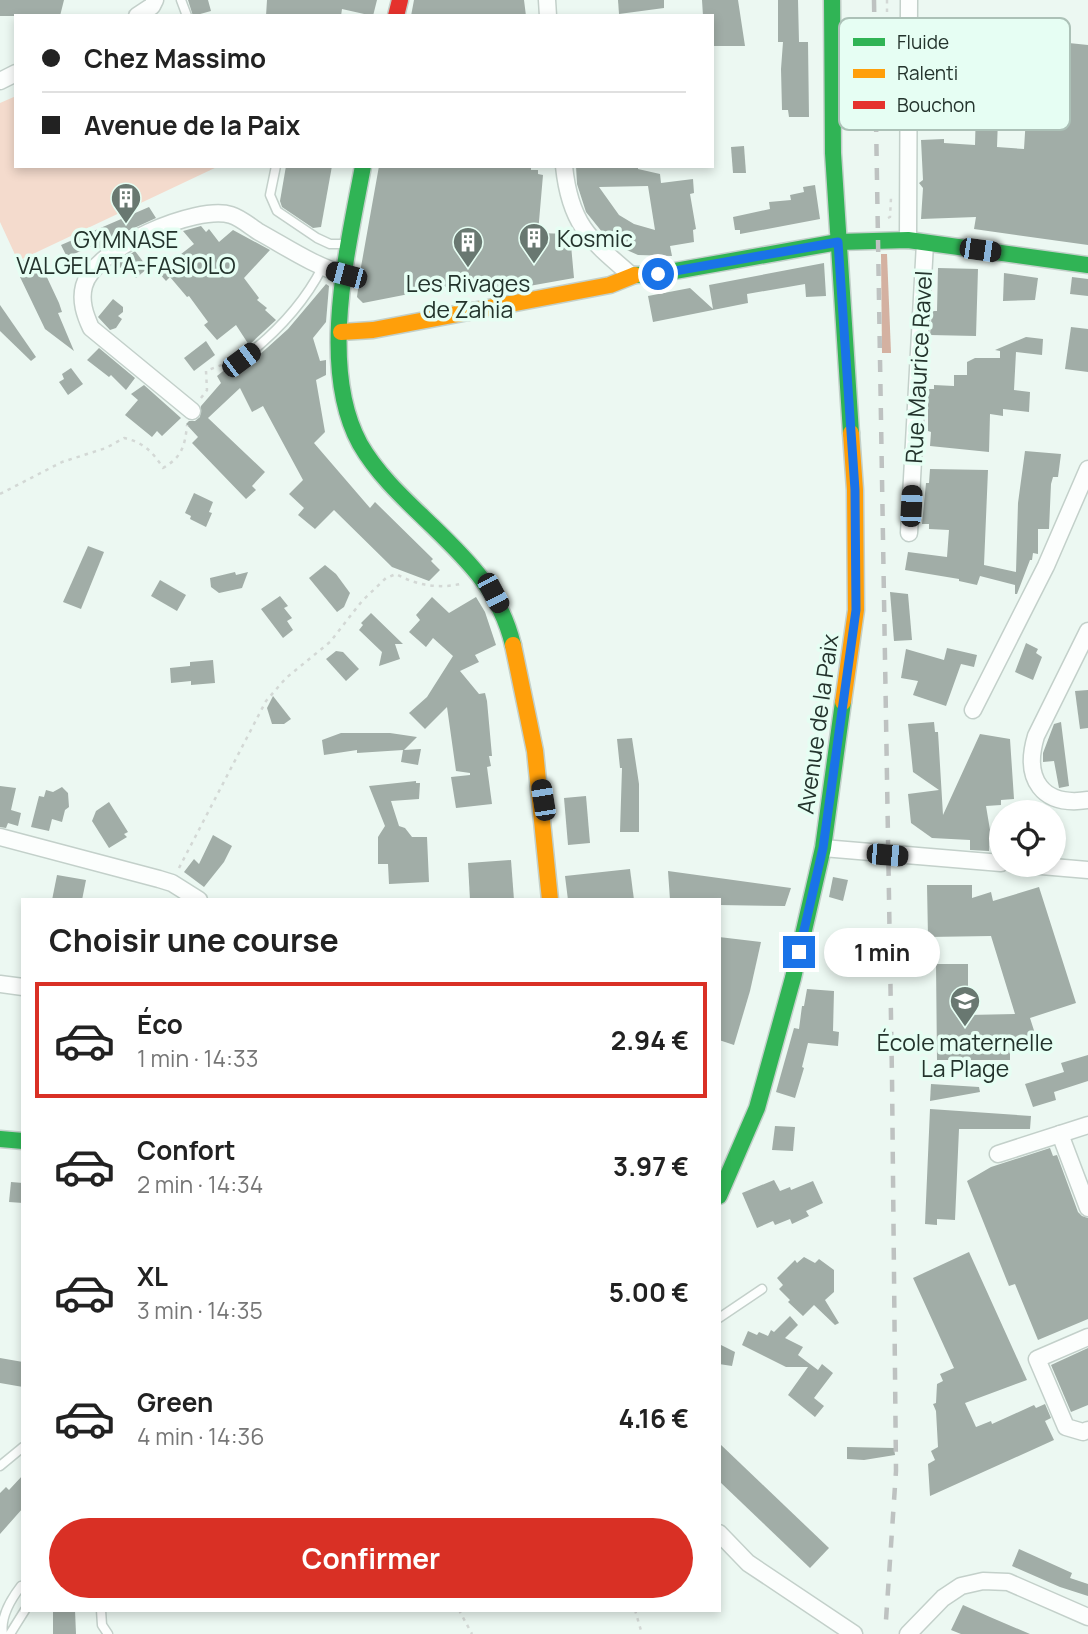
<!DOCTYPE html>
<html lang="fr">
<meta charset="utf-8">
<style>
:root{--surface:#fff;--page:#f6f6f6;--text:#222;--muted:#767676;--line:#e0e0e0;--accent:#d93025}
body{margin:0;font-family:Manrope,sans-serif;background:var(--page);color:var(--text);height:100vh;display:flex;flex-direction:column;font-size:26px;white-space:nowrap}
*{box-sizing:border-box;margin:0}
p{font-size:23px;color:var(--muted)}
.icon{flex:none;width:38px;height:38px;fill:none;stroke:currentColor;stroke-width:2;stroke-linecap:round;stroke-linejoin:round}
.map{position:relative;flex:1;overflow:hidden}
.details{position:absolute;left:21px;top:898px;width:700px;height:714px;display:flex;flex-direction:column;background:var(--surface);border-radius:0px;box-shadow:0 4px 10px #0003}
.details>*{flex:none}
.hud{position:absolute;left:14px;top:14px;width:700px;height:154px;border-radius:0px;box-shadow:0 4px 10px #0003;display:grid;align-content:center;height:154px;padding:0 28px;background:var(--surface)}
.tools{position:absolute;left:989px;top:800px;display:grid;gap:14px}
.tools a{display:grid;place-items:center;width:77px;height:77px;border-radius:50%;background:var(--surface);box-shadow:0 4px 10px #0003;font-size:35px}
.end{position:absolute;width:32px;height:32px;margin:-16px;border:9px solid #1a73e8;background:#fff;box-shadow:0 0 0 4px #fff}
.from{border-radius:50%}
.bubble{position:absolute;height:49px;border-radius:24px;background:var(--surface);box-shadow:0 4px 10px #0003;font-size:23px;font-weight:700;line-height:49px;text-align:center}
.car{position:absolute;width:21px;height:42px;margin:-21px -10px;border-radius:9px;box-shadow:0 0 5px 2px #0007;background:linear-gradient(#222 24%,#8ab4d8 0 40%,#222 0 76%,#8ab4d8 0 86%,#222 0)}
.hud b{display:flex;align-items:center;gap:24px;height:66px;font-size:26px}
.hud b+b{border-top:2px solid var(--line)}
.hud i{width:18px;height:18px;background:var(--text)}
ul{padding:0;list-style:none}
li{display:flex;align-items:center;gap:21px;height:116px;margin:0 14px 10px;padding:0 14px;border:4px solid transparent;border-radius:0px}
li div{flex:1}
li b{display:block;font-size:26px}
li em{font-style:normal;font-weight:700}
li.active{border-color:var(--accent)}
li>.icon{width:63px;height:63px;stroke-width:1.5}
h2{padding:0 28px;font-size:32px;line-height:84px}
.cta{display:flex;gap:14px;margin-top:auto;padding:14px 28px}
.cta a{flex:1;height:80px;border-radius:42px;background:var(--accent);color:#fff;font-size:28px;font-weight:700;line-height:80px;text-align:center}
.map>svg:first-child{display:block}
.green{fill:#f4dbcd}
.water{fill:#d4b1a1}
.building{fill:#a1ada7;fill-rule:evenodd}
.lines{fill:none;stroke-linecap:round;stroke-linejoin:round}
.lane-casing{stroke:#c3d0ca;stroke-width:11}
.street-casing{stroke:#c3d0ca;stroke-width:19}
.fast-casing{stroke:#c3d0ca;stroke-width:19}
.slow-casing{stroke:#c3d0ca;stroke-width:19}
.jam-casing{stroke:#c3d0ca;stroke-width:19}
.path{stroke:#d3d8d5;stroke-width:2.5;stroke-dasharray:3.5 5;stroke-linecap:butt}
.lane{stroke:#fcfefd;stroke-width:8}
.street{stroke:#fcfefd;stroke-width:16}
.fast{stroke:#30b455;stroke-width:16}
.slow{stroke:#ff9f0a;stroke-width:16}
.jam{stroke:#e5322d;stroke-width:16}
.rail{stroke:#bec2c1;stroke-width:4.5;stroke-dasharray:12 12;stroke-linecap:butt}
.route{stroke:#1a73e8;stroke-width:9}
.labels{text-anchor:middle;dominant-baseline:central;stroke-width:7;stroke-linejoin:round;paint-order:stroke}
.poi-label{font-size:23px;fill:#23332c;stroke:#e6fef3}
.street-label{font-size:23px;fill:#23332c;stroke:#e6fef3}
.key{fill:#e6fef3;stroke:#acc1b7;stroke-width:2}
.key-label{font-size:19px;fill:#23332c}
</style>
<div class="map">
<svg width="1088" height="1634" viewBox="0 0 1088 1634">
<rect width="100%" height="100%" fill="#ecf8f2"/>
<polygon class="green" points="16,96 16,166 219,166 18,261 0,222 0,103"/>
<polygon class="water" points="881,254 887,254 891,353 882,353"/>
<g class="building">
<polygon points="0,0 64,0 60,16 0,16"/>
<polygon points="188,0 208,0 211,11 193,16"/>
<polygon points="267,0 377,0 373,16 342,9 341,16 266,16"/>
<polygon points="414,0 524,0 526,16 411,16"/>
<polygon points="618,0 664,0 664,8 619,14"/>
<polygon points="702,0 738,0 745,46 712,46 712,16 703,16"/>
<polygon points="778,0 798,0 799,42 808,42 809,117 789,117 788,110 782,110 781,69 783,42 778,42"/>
<path d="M 1011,37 L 1088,45 L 1088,245 L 974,229 L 976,217 L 921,219 L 923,188 L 919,183 L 923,180 L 921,140 L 944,139 L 944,143 L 975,145 L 976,107 L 980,107 L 982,81 L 925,82 L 925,68 L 930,68 L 930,50 L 964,49 ZM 1026,117 L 1024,149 L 997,147 L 998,119 Z"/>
<polygon points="744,146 746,173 733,173 731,147"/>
<polygon points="286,166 332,166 321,227 313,228 282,207 280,201"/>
<polygon points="379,166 531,166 531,170 538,170 538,174 543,175 538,233 570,234 574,278 496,292 496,284 461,289 460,284 363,303 357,297 361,267"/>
<path d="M 576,166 L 638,166 L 638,169 L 660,174 L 661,183 L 693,179 L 694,193 L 690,194 L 696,229 L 693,230 L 694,242 L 670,246 L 672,256 L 638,255 L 611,243 L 586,212 L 577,184 ZM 648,186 L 655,230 L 634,224 L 619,215 L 599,187 Z"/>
<polygon points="815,185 820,219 740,234 740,230 735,230 733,217 770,209 769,202 791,200 790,195 804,192 803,187"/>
<polygon points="149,207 156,218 121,234 100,249 97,244 67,257 61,245"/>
<polygon points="201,226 206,232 209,229 219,242 233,230 270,250 244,278 259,298 257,300 267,308 265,310 276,320 249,345 236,325 217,340 204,325 208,322 189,296 187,297 170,277 166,281 158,272 194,244 183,231"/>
<polygon points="135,251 148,268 136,278 124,264 118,270 114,265"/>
<polygon points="36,254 59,303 62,312 58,313 74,351 45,329 20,277 28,273 23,260"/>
<polygon points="824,263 826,296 806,297 805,284 747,294 748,303 653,322 648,296 690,288 713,309 709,285"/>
<polygon points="938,268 978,269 976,336 930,335 932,311 937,311"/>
<polygon points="1004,273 1038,278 1035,300 1003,301"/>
<polygon points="1072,277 1088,279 1088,296 1070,294"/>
<polygon points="326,284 329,286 326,322 313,338 320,361 326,360 326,375 316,380 325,432 314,443 370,508 375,502 433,559 431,561 440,570 429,581 392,567 334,510 315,529 298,515 304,508 289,494 303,480 263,406 252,412 240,388 208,418 265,472 252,486 256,490 246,499 192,443 198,437 186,424 189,421 195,421 200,417 201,406 221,383 217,376 227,368 231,377 257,357 288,329"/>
<polygon points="113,299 123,307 123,312 118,316 122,319 116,328 110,330 98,317"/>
<polygon points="0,305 36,357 31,361 0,331"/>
<polygon points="1071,327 1088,329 1088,372 1065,369"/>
<polygon points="1026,337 1043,339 1042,355 1016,352 1014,390 1030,392 1029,412 1003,409 1003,416 990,414 989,452 930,446 931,432 928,431 928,389 934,389 934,385 954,386 954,375 967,375 967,362 975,358 1000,358 1000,351 995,350"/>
<polygon points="206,341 215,355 194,371 184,358"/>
<polygon points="99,348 135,378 126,390 111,375 109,377 87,360"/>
<polygon points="71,368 83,384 68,395 59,382 64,379 62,374"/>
<polygon points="144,385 181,418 162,436 157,431 152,437 125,415 138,400 131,394"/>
<polygon points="1025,451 1061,454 1058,477 1053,477 1051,484 1049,529 1038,529 1038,554 1033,553 1032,560 1030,560 1017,594 1015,594 1015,585 980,576 977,585 959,581 959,579 905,570 908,552 947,557 949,530 929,529 929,524 922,524 926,483 929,483 930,469 988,470 984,565 1016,572 1018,503"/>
<polygon points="194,493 213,502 209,512 212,513 206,527 190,519 191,516 185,513"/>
<polygon points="88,546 104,552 81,609 63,602"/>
<polygon points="325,565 336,574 350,593 344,607 337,612 309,578"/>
<polygon points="235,572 236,575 248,572 242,588 219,593 211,587 210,578"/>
<polygon points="160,580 186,595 177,611 151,596"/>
<polygon points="890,592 908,594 912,640 894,641"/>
<polygon points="280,596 288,606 284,608 292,618 287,621 293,630 283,638 261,609"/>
<polygon points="432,597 449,613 476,597 485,612 496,645 475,655 479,662 460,671 479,694 485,693 487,701 492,756 489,756 491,766 487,767 492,804 456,808 451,777 470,775 470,773 456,771 447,707 425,729 409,713 427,697 453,656 433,638 426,647 409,632 420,620 416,615"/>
<polygon points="371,613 403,644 395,644 400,659 379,666 382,652 359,630 363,625 361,623"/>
<polygon points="1026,643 1038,649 1036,653 1042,657 1033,680 1015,672"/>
<polygon points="947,648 977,655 974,667 961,664 946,706 913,695 918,681 901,678 906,649 944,660"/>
<polygon points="336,651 343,652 359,669 346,681 326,659"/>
<polygon points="213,660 215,683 191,685 191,681 171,683 170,668 190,666 190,662"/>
<polygon points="1088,690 1088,728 1080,729 1075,691"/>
<polygon points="273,696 291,719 284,724 272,724 267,708"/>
<polygon points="934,722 935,732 938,732 943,815 980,734 1010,739 1014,799 1001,800 1001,805 986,806 990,830 989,851 970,850 970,840 932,838 911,823 908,794 939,790 913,772 908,724"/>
<polygon points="1061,722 1069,786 1059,788 1054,761 1043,762 1043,753 1054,724"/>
<polygon points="341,733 390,733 417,737 404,750 421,749 418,765 401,762 403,750 357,753 357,750 324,755 322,740"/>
<polygon points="632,738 639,784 639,832 620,832 622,768 620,768 617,739"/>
<polygon points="416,781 416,783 420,783 419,799 391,801 399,826 405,828 412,837 427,837 429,882 389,884 388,864 378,864 378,837 385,826 369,786"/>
<polygon points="0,786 16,788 11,810 21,813 18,826 8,823 6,828 0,827"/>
<polygon points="62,787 68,793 69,807 65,810 62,822 52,819 49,831 31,827 39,796 44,797 46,790 53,792"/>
<polygon points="586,796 590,843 568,845 564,798"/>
<polygon points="109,802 128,832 124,834 127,837 109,848 92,821 96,811"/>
<polygon points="213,835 232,846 224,862 204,887 184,872 194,859 199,864"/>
<polygon points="511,860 514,900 470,900 468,863"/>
<polygon points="630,869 634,900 568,900 565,876"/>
<polygon points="668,871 791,888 785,906 719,905 719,900 670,900"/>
<polygon points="57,875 86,880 82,900 52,900"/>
<polygon points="833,877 848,880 843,901 829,897"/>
<polygon points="927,885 972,885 972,898 991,892 993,901 1039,887 1076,1003 1030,1018 1038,1043 1010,1051 1010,1060 937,1060 936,964 968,964 968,1015 1015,1014 991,936 928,937"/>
<polygon points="719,937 761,942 750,991 734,1045 719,1040"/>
<polygon points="807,989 834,991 833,1031 839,1032 838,1046 808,1043 802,1067 804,1068 795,1098 776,1092 794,1028 799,1029 802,1006 804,1006"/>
<polygon points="1088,1055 1088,1081 1054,1092 1056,1100 1033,1107 1025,1084 1064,1072 1061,1063"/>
<polygon points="931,1084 979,1087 980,1092 930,1101"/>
<polygon points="930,1109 1031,1116 1030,1129 959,1129 955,1220 937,1219 937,1225 925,1224"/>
<polygon points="775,1126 795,1127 793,1151 772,1150"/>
<polygon points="1050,1148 1053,1156 1057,1155 1078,1212 1082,1216 1088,1218 1088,1319 1038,1340 1015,1284 1009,1286 967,1181 991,1167"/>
<polygon points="774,1180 780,1191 790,1187 791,1190 813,1181 823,1203 806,1211 809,1216 792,1224 790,1219 775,1225 773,1221 757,1228 742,1193"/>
<polygon points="11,1182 23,1183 23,1203 9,1202"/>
<polygon points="969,1252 1027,1380 965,1403 976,1427 991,1421 992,1424 1034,1405 1036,1408 1045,1404 1051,1418 1045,1421 1054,1440 930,1496 928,1464 935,1460 931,1451 938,1447 936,1411 933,1404 936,1403 937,1384 943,1381 940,1374 954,1368 913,1278"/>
<polygon points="804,1257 815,1263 819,1259 834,1270 834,1292 825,1300 839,1323 835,1325 814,1305 803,1316 788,1302 790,1300 779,1289 783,1285 777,1278 795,1260 797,1263"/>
<polygon points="790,1316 798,1325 785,1338 803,1347 798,1355 818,1370 822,1364 833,1373 814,1398 824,1406 815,1417 788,1395 808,1367 786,1367 742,1345 748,1331 757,1335 759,1332 768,1336 771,1330 774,1332"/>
<polygon points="719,1344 735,1352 732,1366 719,1364"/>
<polygon points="1088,1348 1088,1405 1071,1412 1051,1365"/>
<polygon points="0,1358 23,1362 23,1387 0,1383"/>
<polygon points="719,1443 829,1548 810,1568 719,1481"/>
<polygon points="847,1447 894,1448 895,1455 864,1460 847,1459"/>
<polygon points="23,1475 23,1508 0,1534 0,1493 6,1487 9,1490"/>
<polygon points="1019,1549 1072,1573 1070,1578 1088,1584 1088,1596 1060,1587 1012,1566"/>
<polygon points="963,1605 990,1617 1030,1634 961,1634 951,1630"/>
<polygon points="53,1610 75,1610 76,1634 53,1634"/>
</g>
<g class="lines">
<g class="lane-casing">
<g id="lane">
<polyline points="181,0 187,16"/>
<polyline points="909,36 1029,29"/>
<polyline points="276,166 270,195 277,211 317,238 330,244 347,244"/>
<path d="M 241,360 C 274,335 303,305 322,268"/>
<polyline points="719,1318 762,1289"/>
<polyline points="0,1466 23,1447"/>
<polyline points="101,1610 102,1625 108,1634"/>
<path d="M 3,1634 C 0,1617 11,1599 21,1586"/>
<polyline points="10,1634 25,1610"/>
</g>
</g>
<g class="street-casing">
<g id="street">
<polyline points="547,0 548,16"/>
<polyline points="137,16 152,6 155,0"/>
<polyline points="0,81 16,73"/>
<path d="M 564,166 C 570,224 589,239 631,275"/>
<polyline points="908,240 909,0"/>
<path d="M 192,411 L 91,328 C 85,315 80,301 84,286 C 93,249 197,204 231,215 C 241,218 251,227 259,232 C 288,248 314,266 346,275"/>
<polyline points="909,533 925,243"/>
<path d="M 1088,631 L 1036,736 C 1023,779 1042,807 1088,800"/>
<polyline points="973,710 1046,566 1088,469"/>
<polyline points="0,837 159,879 172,883 199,900"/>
<polyline points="823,848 1001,863"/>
<polyline points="1018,864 1088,870"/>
<polyline points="0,984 23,987"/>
<polyline points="1060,1134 1088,1208"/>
<polyline points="998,1154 1088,1125"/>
<polyline points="1088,1337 1037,1359 1066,1427 1083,1432 1088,1430"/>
<polyline points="719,1533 748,1563 854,1634"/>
<polyline points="908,1634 943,1598 961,1586 983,1581 1008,1582 1088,1617"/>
</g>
</g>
<g class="fast-casing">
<g id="fast">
<polyline points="832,0 833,153 851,433"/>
<path d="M 363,166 C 348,248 318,367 360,444 C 376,472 400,495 423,517 C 463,556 499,587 513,645"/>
<polyline points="635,275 658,274 838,242 908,240 1088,265"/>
<polyline points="0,1139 23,1141"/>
<polyline points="719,1196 757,1108 793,978 823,848 843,702"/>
</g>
</g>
<g class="slow-casing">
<g id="slow">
<polyline points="341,332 373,330 610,285 635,275"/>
<polyline points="513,645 535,751 550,900"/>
<polyline points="843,702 856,610 855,490 851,433"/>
</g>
</g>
<g class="jam-casing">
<polyline id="jam" points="396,16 400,0"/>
</g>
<g class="path">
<polyline points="887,0 887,62"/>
<polyline points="888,218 890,217 891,198 894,198"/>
<polyline points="201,398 207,390 206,371 229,362"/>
<path d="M 0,494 L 62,462 L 106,448 L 124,438 C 143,442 153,452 163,468 C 182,457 185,446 187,425"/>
<path d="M 179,868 L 266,701 L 286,678 L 330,642 L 362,601 L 386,578 L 396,574 C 416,585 438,589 460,584"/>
<polyline points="459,1610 472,1634"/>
<polyline points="635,1610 642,1634"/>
</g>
<use href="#lane" class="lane"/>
<use href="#street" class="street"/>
<use href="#fast" class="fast"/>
<use href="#slow" class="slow"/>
<use href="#jam" class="jam"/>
<polyline class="rail" points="874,0 892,1077 896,1471 886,1620"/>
</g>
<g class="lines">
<polyline class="route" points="658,274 838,242 855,490 856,610 823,848 799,952"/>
</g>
<defs>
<g id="building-pin" transform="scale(1.575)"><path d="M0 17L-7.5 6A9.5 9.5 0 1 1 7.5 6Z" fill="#697871" stroke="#e6fef3"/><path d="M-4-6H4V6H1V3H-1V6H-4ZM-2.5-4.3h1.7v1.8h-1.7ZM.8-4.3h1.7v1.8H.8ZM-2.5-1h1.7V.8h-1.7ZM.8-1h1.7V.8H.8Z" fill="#fff"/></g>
<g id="school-pin" transform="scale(1.575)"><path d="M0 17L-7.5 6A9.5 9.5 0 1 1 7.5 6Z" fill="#697871" stroke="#e6fef3"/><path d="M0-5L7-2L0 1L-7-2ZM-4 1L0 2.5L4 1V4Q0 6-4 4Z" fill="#fff"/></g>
</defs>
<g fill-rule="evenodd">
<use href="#building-pin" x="126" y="198"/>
<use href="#building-pin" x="534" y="238"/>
<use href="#building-pin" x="468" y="242"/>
<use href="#school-pin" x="965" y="1001"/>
</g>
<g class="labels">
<g class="poi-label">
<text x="557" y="238" text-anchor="start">Kosmic</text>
<text x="126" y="239">GYMNASE<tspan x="126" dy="26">VALGELATA-FASIOLO</tspan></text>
<text x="468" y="283">Les Rivages<tspan x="468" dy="26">de Zahia</tspan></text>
<text x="965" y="1042">École maternelle<tspan x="965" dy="26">La Plage</tspan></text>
</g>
<g class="street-label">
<text transform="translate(918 367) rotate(-87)">Rue Maurice Ravel</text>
<text transform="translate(817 724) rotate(-82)">Avenue de la Paix</text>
</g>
</g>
<rect x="839" y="18" width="231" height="112" rx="10" class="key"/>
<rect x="853" y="38" width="32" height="8" fill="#30b455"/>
<rect x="853" y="69" width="32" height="9" fill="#ff9f0a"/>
<rect x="853" y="101" width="32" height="8" fill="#e5322d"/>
<g class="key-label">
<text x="897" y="49">Fluide</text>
<text x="897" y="80">Ralenti</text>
<text x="897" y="112">Bouchon</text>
</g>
</svg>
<div class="tools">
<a><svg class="icon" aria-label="locate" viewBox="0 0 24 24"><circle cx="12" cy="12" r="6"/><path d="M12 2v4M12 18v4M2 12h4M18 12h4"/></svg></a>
</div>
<i class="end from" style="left:658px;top:274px"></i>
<i class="end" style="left:799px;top:952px"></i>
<div class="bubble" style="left:824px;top:928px;width:116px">1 min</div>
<i class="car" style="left:980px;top:250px;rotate:98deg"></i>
<i class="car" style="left:346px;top:275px;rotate:285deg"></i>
<i class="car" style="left:241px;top:360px;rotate:53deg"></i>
<i class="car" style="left:911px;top:506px;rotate:3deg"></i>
<i class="car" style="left:493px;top:593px;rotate:152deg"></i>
<i class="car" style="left:543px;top:800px;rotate:351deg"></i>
<i class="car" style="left:887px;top:855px;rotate:95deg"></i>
<div class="hud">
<b><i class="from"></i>Chez Massimo</b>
<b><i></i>Avenue de la Paix</b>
</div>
<section class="details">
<h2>Choisir une course</h2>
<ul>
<li class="active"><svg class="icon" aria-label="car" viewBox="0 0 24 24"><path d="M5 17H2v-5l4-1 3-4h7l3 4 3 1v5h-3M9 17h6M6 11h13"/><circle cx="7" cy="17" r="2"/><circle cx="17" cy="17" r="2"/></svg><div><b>Éco</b><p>1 min · 14:33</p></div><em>2.94 €</em></li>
<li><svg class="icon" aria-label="car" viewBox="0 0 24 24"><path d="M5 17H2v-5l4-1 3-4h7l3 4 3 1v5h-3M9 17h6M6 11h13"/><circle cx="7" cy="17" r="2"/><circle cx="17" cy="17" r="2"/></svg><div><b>Confort</b><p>2 min · 14:34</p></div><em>3.97 €</em></li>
<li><svg class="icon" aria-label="car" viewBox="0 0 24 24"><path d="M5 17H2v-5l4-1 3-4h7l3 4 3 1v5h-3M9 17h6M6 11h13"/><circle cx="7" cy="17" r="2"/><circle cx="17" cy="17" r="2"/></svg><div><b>XL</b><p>3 min · 14:35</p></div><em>5.00 €</em></li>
<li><svg class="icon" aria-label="car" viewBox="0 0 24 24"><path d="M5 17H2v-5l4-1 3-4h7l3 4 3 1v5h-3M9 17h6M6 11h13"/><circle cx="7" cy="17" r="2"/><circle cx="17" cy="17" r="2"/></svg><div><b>Green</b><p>4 min · 14:36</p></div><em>4.16 €</em></li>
</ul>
<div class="cta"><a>Confirmer</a></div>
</section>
</div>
